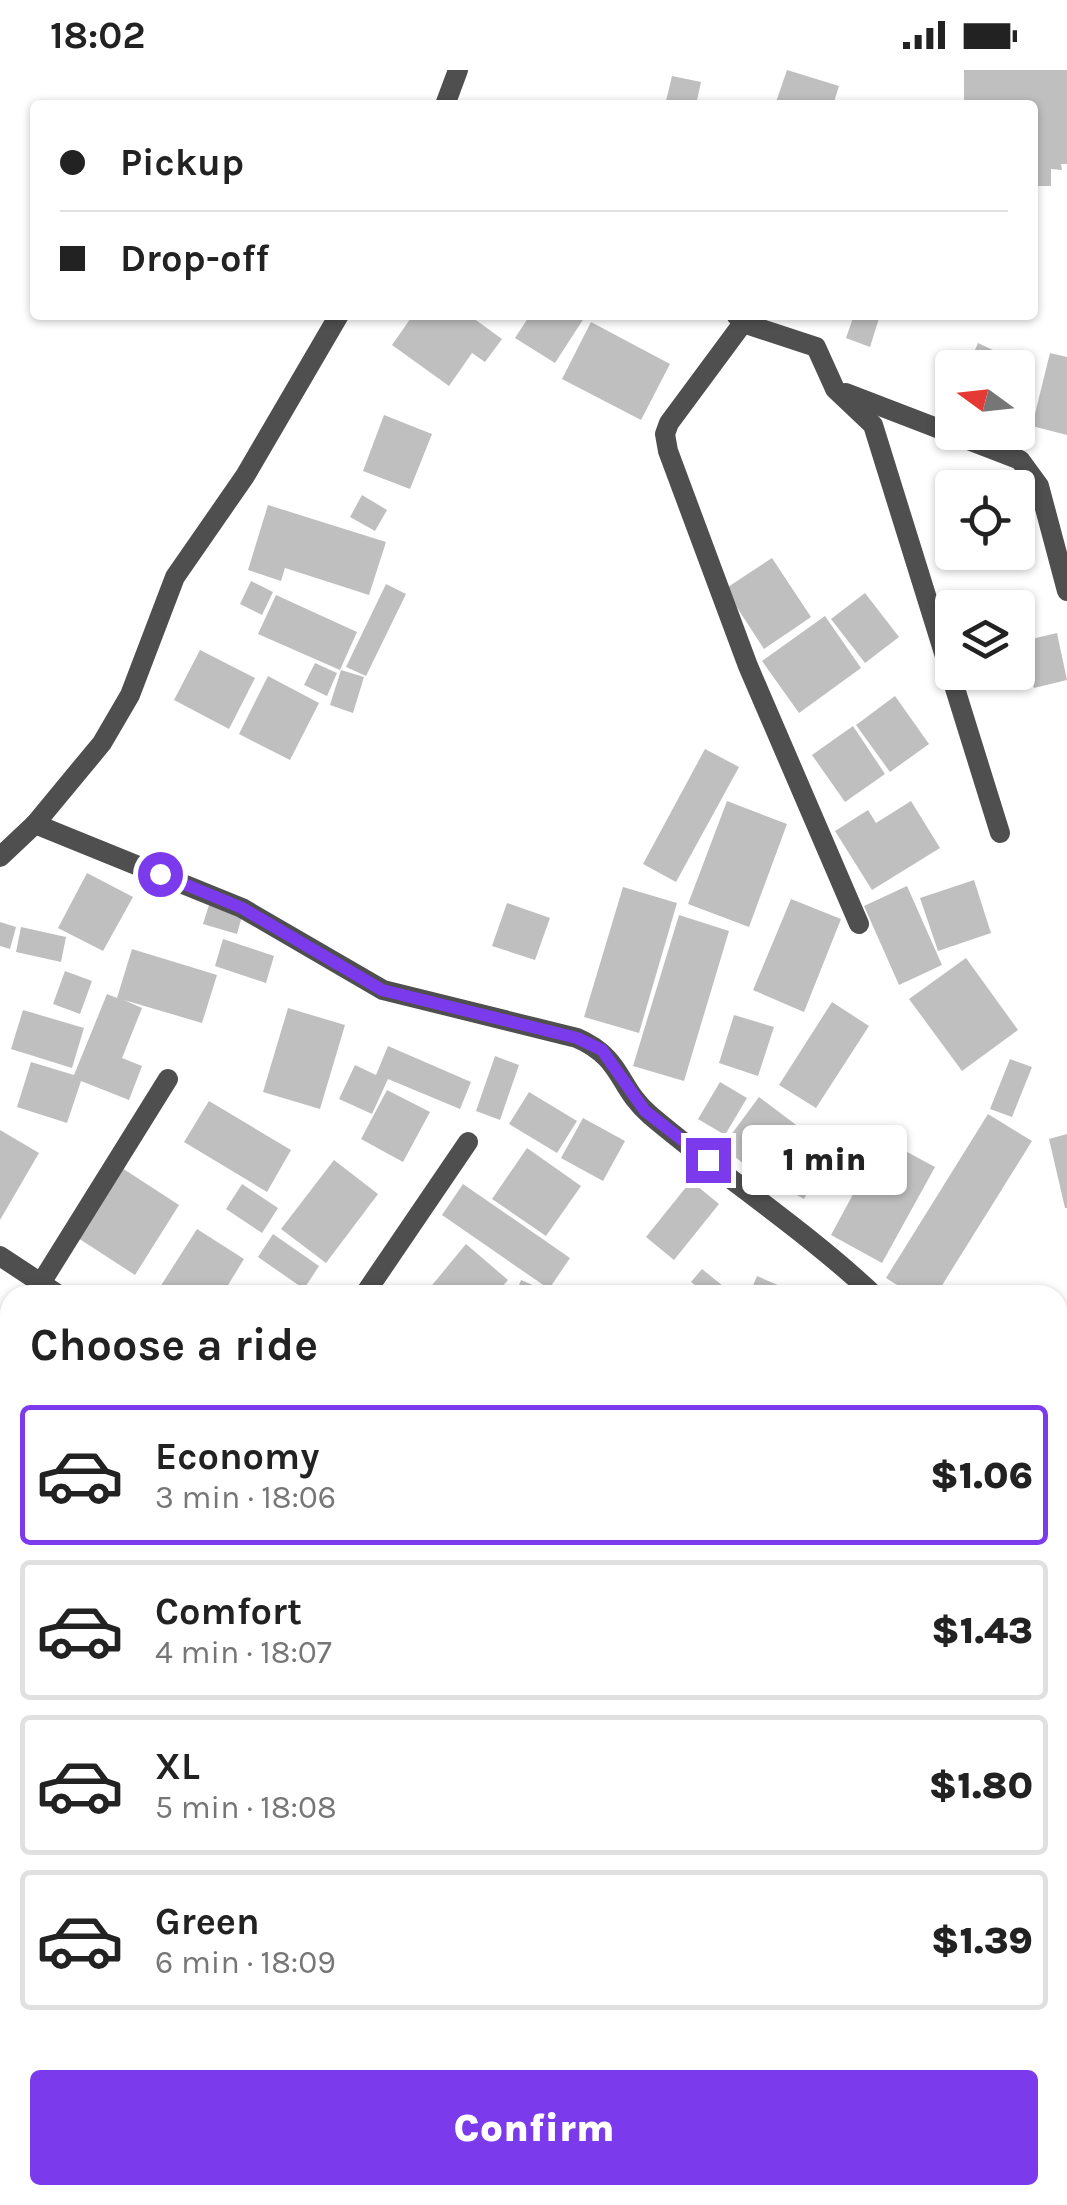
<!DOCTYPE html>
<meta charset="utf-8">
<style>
:root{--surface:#fff;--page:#f2f2f2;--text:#222;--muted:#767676;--line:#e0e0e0;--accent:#7c3aed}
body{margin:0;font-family:Karla,sans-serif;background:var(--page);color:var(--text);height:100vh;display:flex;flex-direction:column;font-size:38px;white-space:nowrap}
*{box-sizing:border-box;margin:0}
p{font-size:32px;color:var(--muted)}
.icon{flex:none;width:55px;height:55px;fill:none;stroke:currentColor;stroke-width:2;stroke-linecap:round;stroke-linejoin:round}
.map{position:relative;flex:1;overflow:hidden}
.details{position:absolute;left:0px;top:1215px;width:1068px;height:920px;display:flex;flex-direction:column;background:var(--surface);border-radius:30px 30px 0 0;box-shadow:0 2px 8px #0004}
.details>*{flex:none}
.top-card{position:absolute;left:30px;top:30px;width:1008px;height:220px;border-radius:10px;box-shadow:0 2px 8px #0004;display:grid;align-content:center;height:220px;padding:0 30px;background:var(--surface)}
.needle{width:65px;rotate:285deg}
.fabs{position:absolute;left:935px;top:280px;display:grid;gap:20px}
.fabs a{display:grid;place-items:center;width:100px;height:100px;border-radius:10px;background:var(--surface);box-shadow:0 2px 8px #0004;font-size:50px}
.end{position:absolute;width:45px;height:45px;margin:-22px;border:12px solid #7c3aed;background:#fff;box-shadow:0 0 0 5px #fff}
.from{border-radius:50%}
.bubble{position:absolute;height:70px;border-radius:10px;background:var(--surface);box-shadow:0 2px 8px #0004;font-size:32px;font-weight:800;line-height:70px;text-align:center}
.top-card b{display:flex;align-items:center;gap:35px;height:95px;font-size:38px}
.top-card b+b{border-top:2px solid var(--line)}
.top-card i{width:25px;height:25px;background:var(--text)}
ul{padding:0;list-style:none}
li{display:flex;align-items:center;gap:30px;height:140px;margin:0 20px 15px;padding:0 10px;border:5px solid var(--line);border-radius:10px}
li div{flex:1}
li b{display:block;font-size:38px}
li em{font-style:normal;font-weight:800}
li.current{border-color:var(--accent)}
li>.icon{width:90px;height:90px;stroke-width:1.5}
h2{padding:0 30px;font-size:45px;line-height:120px}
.action{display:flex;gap:20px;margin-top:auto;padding:20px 30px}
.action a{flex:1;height:115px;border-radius:10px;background:var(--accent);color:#fff;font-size:40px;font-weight:800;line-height:115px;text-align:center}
.status{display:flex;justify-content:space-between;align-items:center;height:70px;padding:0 50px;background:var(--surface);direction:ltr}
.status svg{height:28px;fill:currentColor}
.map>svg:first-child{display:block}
.building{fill:#bfbfbf}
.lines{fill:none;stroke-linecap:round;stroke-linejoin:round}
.minor{stroke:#4f4f4f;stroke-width:20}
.route{stroke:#7c3aed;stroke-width:12}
</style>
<div class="status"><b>18:02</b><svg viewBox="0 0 49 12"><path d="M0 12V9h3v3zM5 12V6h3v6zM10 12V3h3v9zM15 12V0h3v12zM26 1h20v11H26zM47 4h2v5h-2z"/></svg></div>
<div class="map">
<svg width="1067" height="2135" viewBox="0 0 1067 2135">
<rect width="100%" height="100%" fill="#fff"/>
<g class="building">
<polygon points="787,0 839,16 833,35 775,35"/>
<polygon points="964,0 1067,0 1067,94 1061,94 1062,100 1051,99 1051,116 1032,116 1032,35 964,35"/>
<polygon points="672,6 701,12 696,35 665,35"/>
<polygon points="413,245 469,245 502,269 485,292 472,283 449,316 392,275"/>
<polygon points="530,245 586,245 555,293 515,268"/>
<polygon points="854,245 880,245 870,277 846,268"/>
<polygon points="591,252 670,294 641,350 562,309"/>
<polygon points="978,273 1014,290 1010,298 967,298"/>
<polygon points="1050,283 1067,287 1067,365 1032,356"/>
<polygon points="384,345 432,364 410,419 363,401"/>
<polygon points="362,425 387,440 375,461 350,447"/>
<polygon points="268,435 386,472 369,525 285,498 281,511 248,500"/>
<polygon points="772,488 811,547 764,579 725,519"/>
<polygon points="251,511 273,522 262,545 240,534"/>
<polygon points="386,514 406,524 366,606 346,597"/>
<polygon points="865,523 899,567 865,593 831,549"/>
<polygon points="276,525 357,562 340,600 258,564"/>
<polygon points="825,546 861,598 799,643 762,591"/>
<polygon points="1057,563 1067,610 1034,618 1023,571"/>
<polygon points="200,580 255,608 229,659 174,630"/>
<polygon points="315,593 337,603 327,626 304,615"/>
<polygon points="341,600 364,607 353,643 330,635"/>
<polygon points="268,606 319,633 290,690 239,664"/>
<polygon points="895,626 929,674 890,702 856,655"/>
<polygon points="853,656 885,704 845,732 812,685"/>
<polygon points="705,679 739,697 676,812 643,794"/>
<polygon points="727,731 787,754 749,857 688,834"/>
<polygon points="911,731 940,778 872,820 835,761 868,740 876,753"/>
<polygon points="87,803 133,827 103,881 58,858"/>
<polygon points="974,810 991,863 938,881 920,828"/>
<polygon points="907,816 942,895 899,915 864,836"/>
<polygon points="623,817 677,833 639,963 584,947"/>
<polygon points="791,829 841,849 804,942 753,920"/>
<polygon points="507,833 550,848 535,890 492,876"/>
<polygon points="209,835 242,846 237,864 203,854"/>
<polygon points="679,845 729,861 684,1011 633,996"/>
<polygon points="0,852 16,857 10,879 0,876"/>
<polygon points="21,857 66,867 61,892 16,882"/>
<polygon points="223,869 274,886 266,913 215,896"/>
<polygon points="132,879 217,905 202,953 124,930 142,938 122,988 142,996 129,1030 81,1011 67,1053 17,1037 31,992 74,1005 107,924 117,928"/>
<polygon points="966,888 1018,960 962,1001 909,929"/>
<polygon points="65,901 92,911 80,944 53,934"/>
<polygon points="832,932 869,956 816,1038 779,1015"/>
<polygon points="288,938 345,955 320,1039 263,1022"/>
<polygon points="23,940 84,958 72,998 11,979"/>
<polygon points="734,945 774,957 758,1006 719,993"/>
<polygon points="388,976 471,1012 460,1039 388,1009 372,1044 339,1029 355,995 376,1005"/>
<polygon points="495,986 519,995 500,1050 476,1041"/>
<polygon points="1010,989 1032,997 1012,1047 990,1039"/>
<polygon points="720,1012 747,1028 725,1065 698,1049"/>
<polygon points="387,1020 430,1042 403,1092 361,1069"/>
<polygon points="529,1022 577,1051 557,1083 509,1054"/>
<polygon points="759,1027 799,1057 761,1107 722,1077"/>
<polygon points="209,1031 291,1080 267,1122 184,1072"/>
<polygon points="988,1044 1032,1071 936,1225 913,1225 886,1208"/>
<polygon points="583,1048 625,1071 603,1111 561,1088"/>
<polygon points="0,1060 39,1083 0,1150"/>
<polygon points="1067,1064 1067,1138 1065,1138 1049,1069"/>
<polygon points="883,1069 935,1097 882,1193 831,1165"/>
<polygon points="527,1078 581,1116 546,1166 492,1129"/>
<polygon points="791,1088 818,1102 804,1129 777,1114"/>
<polygon points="334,1090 378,1124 326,1193 281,1159"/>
<polygon points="122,1098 179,1135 135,1205 78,1168"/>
<polygon points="691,1111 719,1134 674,1190 646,1167"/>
<polygon points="242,1114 278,1138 262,1163 226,1139"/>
<polygon points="463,1114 570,1188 549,1219 442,1145"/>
<polygon points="197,1159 244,1189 222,1225 155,1225"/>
<polygon points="273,1164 319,1196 304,1219 258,1187"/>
<polygon points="466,1174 508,1210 495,1225 424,1225"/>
<polygon points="702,1199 723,1216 716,1225 708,1225 691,1212"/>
<polygon points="757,1206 801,1225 749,1225"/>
<polygon points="521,1210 549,1222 547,1225 515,1225"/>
<polygon points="1058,1228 1067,1246 1067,1279 1058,1284"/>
<polygon points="1067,1377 1067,1433 1058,1439 1058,1384"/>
<polygon points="1067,1783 1067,1838 1058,1839 1058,1784"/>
<polygon points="10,1848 10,1924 0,1926 0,1850"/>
<polygon points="231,2125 291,2125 288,2135 227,2135"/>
<polygon points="298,2125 325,2125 321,2135 294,2135"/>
<polygon points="345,2125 405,2125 402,2135 342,2135"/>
<polygon points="848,2125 920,2125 918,2135 846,2135"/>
</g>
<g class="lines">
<g class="minor">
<polyline points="445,35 458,0"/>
<polyline points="736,245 743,253 816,277 835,319 873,355 1000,763"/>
<polyline points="743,253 669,353 665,364 668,381 748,596 859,854"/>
<polyline points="846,323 1020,390 1039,416 1067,521"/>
<path d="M 35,754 L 242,838 L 383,920 L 577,968 C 623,988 618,1018 650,1045 C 723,1107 804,1159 874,1225"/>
<polyline points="0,787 35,754 102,673 130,625 175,507 245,406 339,245"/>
<polyline points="0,1186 59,1225"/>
<polyline points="41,1213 168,1009"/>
<polyline points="364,1225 468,1072"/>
<polyline points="1058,1317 1067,1312"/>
<polyline points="1058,1937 1067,1938"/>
<polyline points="0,1953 10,1951"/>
<polyline points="507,2135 511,2125"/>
</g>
</g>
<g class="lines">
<polyline class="route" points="160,804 242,838 382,920 577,968 602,980 645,1041 708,1090"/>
</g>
</svg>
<div class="fabs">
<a><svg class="needle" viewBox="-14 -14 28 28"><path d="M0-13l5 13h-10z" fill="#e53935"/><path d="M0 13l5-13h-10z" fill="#767676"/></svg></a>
<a><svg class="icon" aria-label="locate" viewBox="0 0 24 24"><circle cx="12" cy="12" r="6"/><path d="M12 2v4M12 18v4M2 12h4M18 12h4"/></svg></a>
<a><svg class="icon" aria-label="layers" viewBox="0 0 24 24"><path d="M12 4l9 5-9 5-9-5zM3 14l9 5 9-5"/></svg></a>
</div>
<i class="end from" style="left:160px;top:804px"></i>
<i class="end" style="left:708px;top:1090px"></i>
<div class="bubble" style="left:742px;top:1055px;width:165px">1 min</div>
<div class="top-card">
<b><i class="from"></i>Pickup</b>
<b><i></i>Drop-off</b>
</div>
<section class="details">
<h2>Choose a ride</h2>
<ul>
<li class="current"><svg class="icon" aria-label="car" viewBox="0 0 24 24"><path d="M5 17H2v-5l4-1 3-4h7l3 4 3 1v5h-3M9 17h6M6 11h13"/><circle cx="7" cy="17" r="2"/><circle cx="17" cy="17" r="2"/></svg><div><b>Economy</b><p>3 min · 18:06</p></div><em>$1.06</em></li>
<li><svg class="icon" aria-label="car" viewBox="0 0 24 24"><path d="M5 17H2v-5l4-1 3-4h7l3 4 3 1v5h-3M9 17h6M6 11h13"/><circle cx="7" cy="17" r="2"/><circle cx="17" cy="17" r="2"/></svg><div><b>Comfort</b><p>4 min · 18:07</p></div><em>$1.43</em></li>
<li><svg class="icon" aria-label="car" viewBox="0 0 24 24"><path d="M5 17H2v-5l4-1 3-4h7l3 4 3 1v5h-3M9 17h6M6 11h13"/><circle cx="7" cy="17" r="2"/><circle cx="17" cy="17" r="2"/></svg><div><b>XL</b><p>5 min · 18:08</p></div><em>$1.80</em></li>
<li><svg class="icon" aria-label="car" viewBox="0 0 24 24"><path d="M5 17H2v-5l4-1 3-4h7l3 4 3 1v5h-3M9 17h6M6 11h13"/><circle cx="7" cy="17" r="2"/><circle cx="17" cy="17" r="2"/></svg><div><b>Green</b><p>6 min · 18:09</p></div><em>$1.39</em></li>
</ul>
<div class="action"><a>Confirm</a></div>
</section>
</div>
